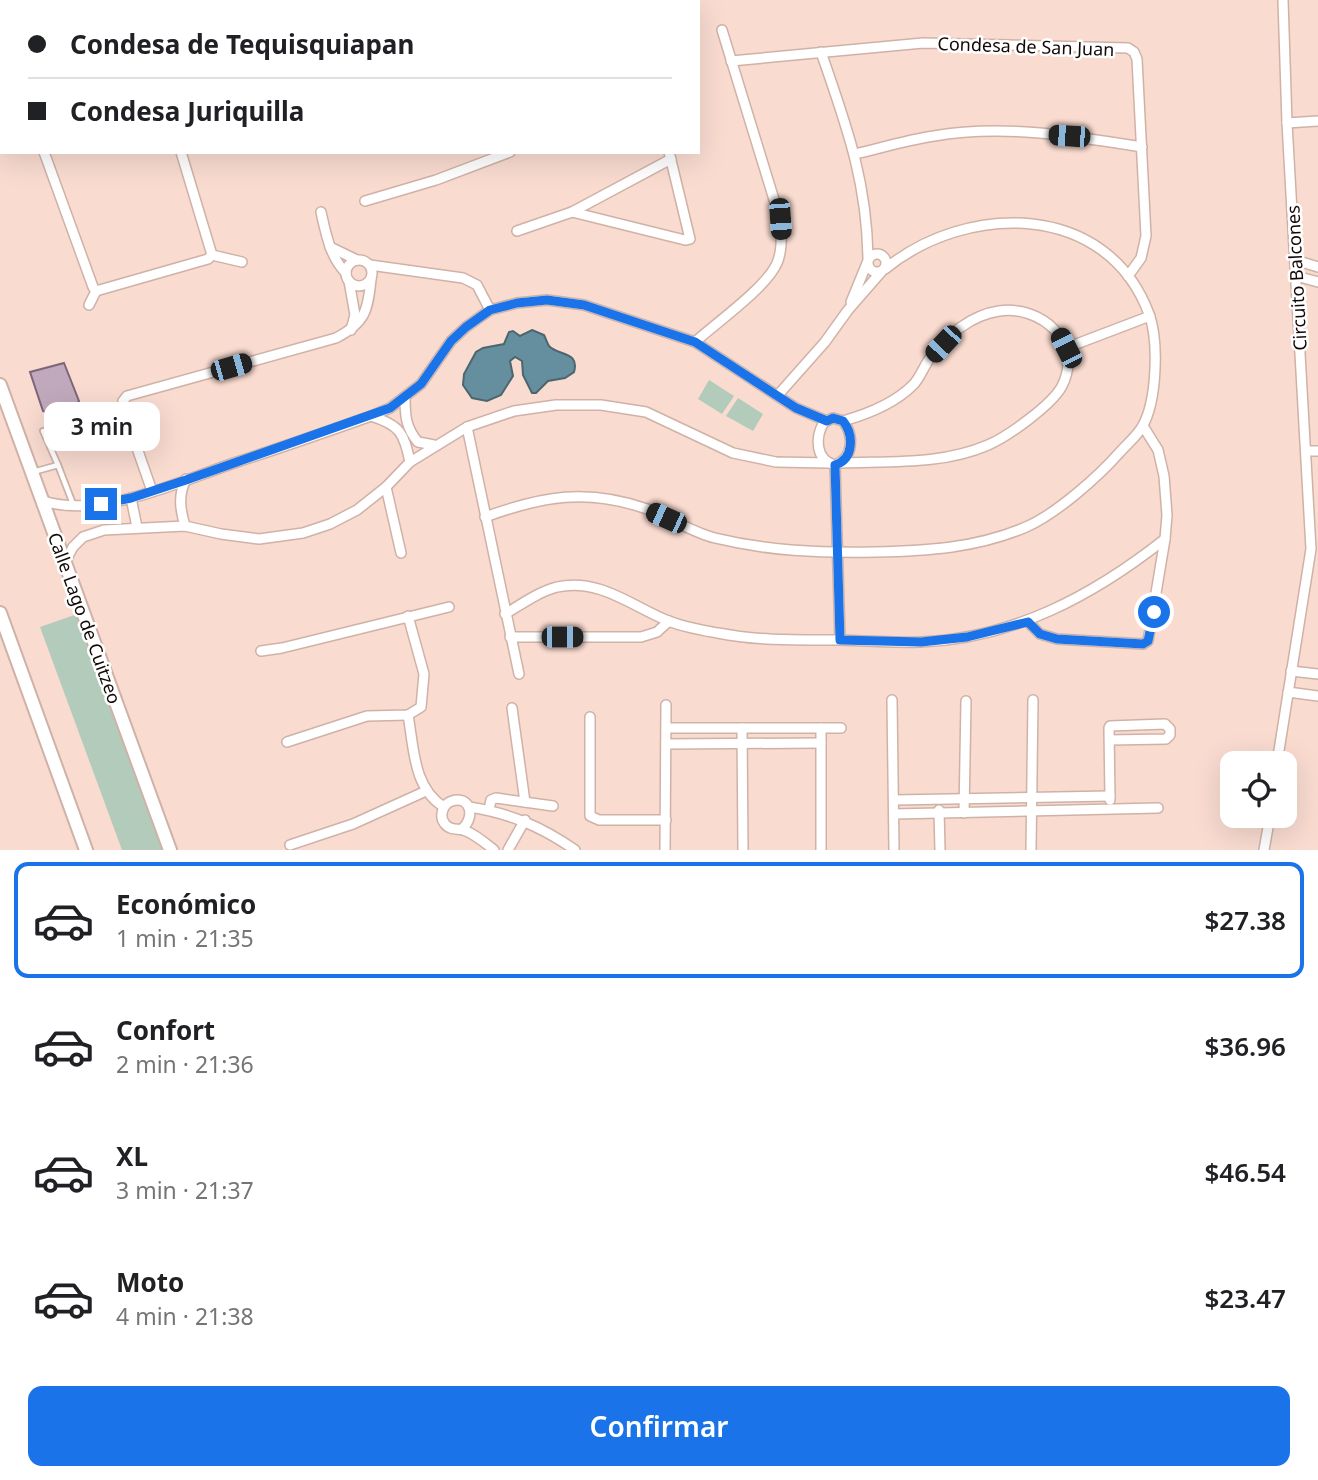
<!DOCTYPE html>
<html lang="es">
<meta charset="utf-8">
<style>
:root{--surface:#fff;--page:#f6f6f6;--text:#202124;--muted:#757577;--line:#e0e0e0;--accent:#1a73e8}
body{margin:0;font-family:"Noto Sans",sans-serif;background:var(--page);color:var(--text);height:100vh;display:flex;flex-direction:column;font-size:26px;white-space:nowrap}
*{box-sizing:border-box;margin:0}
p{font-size:23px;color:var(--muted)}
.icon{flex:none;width:38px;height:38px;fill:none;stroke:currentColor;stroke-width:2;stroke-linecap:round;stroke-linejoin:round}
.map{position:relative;height:850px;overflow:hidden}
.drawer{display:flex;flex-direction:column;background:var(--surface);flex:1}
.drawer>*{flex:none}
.guide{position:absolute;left:0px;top:0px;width:700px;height:154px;box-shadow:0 7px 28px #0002;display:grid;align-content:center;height:154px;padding:0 28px;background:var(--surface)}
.controls{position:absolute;left:1220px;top:751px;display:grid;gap:14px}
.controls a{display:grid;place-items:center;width:77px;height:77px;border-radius:14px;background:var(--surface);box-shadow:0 7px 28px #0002;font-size:35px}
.end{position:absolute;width:32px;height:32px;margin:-16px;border:9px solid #1a73e8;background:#fff;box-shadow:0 0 0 4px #fff}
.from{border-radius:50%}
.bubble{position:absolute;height:49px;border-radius:14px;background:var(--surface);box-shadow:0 7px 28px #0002;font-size:23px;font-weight:600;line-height:49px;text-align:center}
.car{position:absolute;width:21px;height:42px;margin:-21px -10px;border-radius:9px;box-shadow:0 0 5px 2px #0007;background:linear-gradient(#222 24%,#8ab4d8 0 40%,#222 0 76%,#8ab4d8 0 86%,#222 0)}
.guide b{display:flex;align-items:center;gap:24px;height:66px;font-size:26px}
.guide b+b{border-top:2px solid var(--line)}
.guide i{width:18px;height:18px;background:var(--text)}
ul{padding:12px 0 0;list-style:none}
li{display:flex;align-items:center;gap:21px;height:116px;margin:0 14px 10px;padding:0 14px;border:4px solid transparent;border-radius:14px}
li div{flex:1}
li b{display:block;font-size:26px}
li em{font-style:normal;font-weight:600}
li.active{border-color:var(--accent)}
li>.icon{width:63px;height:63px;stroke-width:1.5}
.primary-button{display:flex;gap:14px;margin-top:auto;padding:14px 28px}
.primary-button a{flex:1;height:80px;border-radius:14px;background:var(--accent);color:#fff;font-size:28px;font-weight:600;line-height:80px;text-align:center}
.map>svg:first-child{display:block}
.green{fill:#b3cbbb}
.water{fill:#658e9e;stroke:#4c6670;stroke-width:2}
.building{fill:#c0a9bc;stroke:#7b6678;stroke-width:2}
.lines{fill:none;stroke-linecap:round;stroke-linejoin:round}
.service-casing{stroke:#cfb2a7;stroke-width:8}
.minor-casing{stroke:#cfb2a7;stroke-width:12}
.secondary-casing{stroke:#cfb2a7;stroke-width:16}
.service{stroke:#fff;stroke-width:4.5}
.minor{stroke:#fff;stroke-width:9}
.secondary{stroke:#fff;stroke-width:12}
.route{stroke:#1a73e8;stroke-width:9}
.labels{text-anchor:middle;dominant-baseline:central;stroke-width:5;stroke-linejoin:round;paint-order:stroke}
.street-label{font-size:18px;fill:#120906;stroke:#fff}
</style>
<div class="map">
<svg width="1318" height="850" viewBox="0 0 1318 850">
<rect width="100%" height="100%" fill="#f9dbd0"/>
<g class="green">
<polygon points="709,380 734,396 722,414 698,399"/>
<polygon points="738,398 763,414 753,431 726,416"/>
<polygon points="83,612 170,850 122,850 40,627"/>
</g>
<path class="water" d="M 532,330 L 544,335 C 546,339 547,343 549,346 C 558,356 580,351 574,372 L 565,378 L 548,381 L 536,393 L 532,393 L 523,375 L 522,361 L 515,357 L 510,361 L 513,376 L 501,395 L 487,401 L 472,398 L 463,385 L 464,374 L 476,352 L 483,348 L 504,344 L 509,332 L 513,331 L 520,336 Z"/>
<polygon class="building" points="64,363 79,401 76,405 54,415 43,411 30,372"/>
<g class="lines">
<g class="service-casing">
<g id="service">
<polyline points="43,431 58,465"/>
<polyline points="33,472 58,465 73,504"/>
</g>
</g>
<g class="minor-casing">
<g id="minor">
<polyline points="1,0 2,33"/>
<polyline points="117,0 138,2"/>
<polyline points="604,0 605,2"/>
<polyline points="171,2 172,0"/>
<polyline points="479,2 483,0"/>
<path d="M 821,52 C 846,125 867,180 868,259"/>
<polyline points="731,61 923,43 1128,48 1134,52 1137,59 1146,236 1141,258 1128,276"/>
<polyline points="1287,123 1318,121"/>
<polyline points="44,152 93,287 96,291"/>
<polyline points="181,152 212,255"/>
<path d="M 855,154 C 881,148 907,140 934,136 C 1002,124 1074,136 1142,147"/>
<polyline points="365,201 436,180 510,152"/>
<path d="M 321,212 C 326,234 330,257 346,273"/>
<polyline points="572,212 685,240 690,239 669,152"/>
<polyline points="517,231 572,212 671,159"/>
<polyline points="330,247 357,260"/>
<circle cx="877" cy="263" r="9"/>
<polyline points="212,255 242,262"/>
<polyline points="1295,260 1318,267"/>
<circle cx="359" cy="273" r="13"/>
<polyline points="370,265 463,278 477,285 490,310"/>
<polyline points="1296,276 1318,282"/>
<polyline points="349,281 355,315 351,330"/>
<polyline points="96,291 208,259 212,255"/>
<polyline points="851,302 867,263"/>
<polyline points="89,305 96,291"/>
<path d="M 695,342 C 716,323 767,287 777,263 C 783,249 781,234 780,219 L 722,30"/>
<polyline points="1066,348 1150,316"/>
<polyline points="778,395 825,342 848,310 882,271"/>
<path d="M 405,398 C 405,416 406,428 418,442 L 434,445"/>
<path d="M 371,416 C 400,425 404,433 410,462"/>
<path d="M 833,418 L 843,421 C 854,435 854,458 835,465 C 815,460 815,437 824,422 Z"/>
<polyline points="467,427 519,674"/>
<polyline points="1307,451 1318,451"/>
<path d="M 841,463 C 890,461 942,465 988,445 C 1007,437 1052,405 1062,386 C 1084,342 1041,305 999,311 C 971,315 946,336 930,358 C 924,366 920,378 913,385 C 895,403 868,414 843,421"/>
<polyline points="835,465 840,640"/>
<polyline points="386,487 401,553"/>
<path d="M 152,491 L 123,408 L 123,401 L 127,396 L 336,338 C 365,323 368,311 371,279"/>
<polyline points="131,498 137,527"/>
<path d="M 43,501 C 102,519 178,482 234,463 C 280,448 326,432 371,416 L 390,408 L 421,384 L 451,341 L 466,327 L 490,310 L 517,303 L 547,300 L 584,305 L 695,342 L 796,408 L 827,421"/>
<path d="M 485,517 C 543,496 587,488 647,509 C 670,517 691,532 715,538 C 769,551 819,553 875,552 C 927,551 977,548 1026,527 C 1056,514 1098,477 1120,452 C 1127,444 1137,436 1142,427 C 1157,402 1159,341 1149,314 C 1107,201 967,202 885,269"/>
<path d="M 185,526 C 180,509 178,495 186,479"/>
<polyline points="65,562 73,547 83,537 104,530 185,526 221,534 259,539 303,533 330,524 357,510 386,487 410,462 467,427 514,411 556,405 601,405 646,412 733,453 776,462 828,463"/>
<path d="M 505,614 C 522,604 538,592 557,587 C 599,578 630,605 666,620 C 682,627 701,630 718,633 C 758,641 799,640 840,640 C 866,641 893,643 920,642 C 1013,639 1094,595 1165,539"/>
<polyline points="1028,622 1040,634 1057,639 1143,644 1148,641 1165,539 1167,515 1164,476 1158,450 1143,426"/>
<polyline points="510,637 641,637 657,632 669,621"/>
<polyline points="261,651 282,648 449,607"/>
<polyline points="1291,671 1318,674"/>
<polyline points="1288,692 1318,696"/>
<polyline points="892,700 894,850"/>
<polyline points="512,708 525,802"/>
<path d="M 408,715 C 414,748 413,788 444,807"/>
<polyline points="590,717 590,816 599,820 666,820"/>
<polyline points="667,728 841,728"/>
<polyline points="742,728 743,850"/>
<polyline points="821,728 821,850"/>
<polyline points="1109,740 1166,739 1170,735 1170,729 1165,724 1110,726 1109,728 1110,800"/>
<polyline points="287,742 367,716 408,715 421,707 424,674 408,616"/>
<polyline points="666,744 821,743"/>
<polyline points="1277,763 1311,549 1287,123 1283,0"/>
<polyline points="894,800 1110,796"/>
<path d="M 469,807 C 510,813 542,827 575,850"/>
<polyline points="489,810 491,800 496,798 553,806"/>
<polyline points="939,810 940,850"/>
<polyline points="964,813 966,701"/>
<polyline points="894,814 1158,808"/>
<path d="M 462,829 C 476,817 470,795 452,801 C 442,804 439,817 445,824 C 450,831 459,828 466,831 C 476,835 485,843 494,850"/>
<polyline points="290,845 353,824 426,791"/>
<polyline points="508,850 525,820"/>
<polyline points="665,850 666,705"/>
<polyline points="1031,850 1033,700"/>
<polyline points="1264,850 1270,816"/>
</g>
</g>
<g class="secondary-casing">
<g id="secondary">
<polyline points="0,385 170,850"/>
<polyline points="0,613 86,850"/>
</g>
</g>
<use href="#service" class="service"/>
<use href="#minor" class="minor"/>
<use href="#secondary" class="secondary"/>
</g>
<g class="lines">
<path class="route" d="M 101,504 L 131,498 L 186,480 L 390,408 L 421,384 L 451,341 L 466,327 L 490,310 L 517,303 L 547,300 L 584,305 L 695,342 L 796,408 L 827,421 L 833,418 L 843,421 C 854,435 854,459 835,465 L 840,640 L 921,642 L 967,637 L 1028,622 L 1040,634 L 1057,639 L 1143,644 L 1148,641 L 1154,612"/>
</g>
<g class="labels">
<g class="street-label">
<text transform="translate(1026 46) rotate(2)">Condesa de San Juan</text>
<text transform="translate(1296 278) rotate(-93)">Circuito Balcones</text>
<text transform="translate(85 618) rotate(70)">Calle Lago de Cuitzeo</text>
</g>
</g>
</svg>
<div class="controls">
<a><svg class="icon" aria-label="locate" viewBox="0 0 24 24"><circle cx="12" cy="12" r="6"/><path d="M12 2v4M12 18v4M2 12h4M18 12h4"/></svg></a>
</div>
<i class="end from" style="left:1154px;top:612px"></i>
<i class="end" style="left:101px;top:504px"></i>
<div class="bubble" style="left:44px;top:402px;width:116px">3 min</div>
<i class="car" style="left:1069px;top:136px;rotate:274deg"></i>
<i class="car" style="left:780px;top:219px;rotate:176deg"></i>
<i class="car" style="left:943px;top:344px;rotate:223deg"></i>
<i class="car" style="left:1066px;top:348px;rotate:333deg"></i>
<i class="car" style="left:231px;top:367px;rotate:74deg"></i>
<i class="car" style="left:666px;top:518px;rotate:294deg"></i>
<i class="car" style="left:562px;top:637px;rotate:90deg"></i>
<div class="guide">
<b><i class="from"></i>Condesa de Tequisquiapan</b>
<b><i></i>Condesa Juriquilla</b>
</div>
</div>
<section class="drawer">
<ul>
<li class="active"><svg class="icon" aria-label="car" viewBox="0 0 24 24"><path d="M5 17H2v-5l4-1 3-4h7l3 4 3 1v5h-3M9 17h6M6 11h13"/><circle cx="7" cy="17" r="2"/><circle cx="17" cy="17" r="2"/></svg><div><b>Económico</b><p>1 min · 21:35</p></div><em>$27.38</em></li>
<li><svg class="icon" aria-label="car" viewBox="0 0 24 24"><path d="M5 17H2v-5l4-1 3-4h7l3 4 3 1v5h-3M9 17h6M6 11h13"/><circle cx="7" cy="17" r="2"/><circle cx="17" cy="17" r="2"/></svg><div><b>Confort</b><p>2 min · 21:36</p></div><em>$36.96</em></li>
<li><svg class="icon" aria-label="car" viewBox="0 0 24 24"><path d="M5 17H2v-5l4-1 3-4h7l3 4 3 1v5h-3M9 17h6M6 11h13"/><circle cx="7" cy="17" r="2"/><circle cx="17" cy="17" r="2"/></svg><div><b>XL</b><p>3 min · 21:37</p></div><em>$46.54</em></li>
<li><svg class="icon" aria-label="car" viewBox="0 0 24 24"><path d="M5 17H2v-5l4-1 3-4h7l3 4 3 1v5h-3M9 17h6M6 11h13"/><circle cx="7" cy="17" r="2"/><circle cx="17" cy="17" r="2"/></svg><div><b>Moto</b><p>4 min · 21:38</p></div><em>$23.47</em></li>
</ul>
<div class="primary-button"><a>Confirmar</a></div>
</section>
